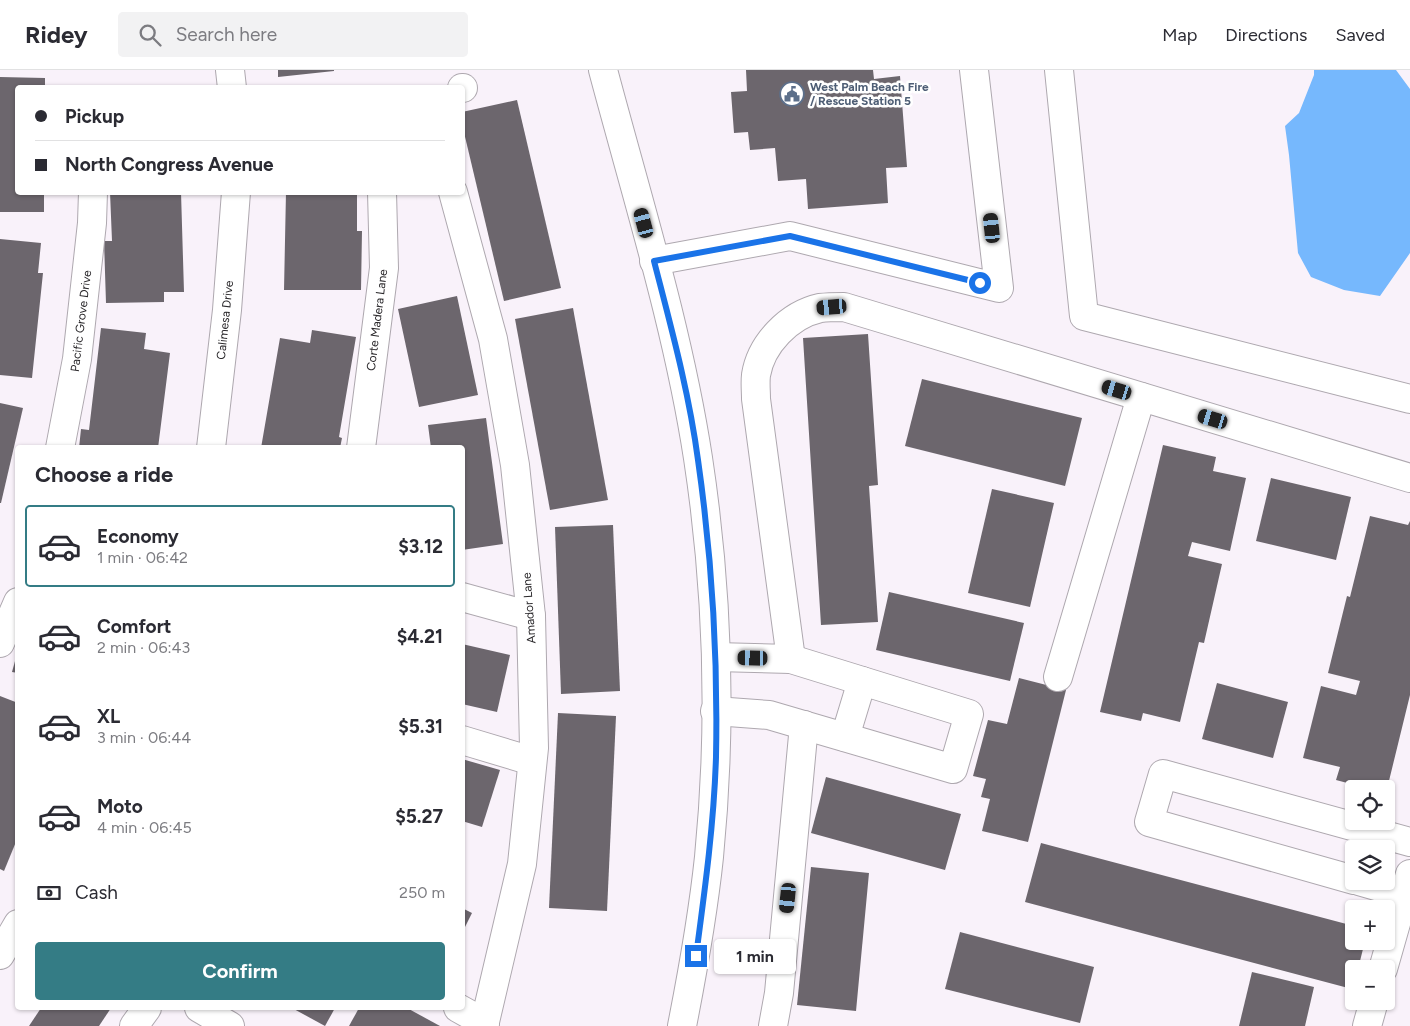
<!DOCTYPE html>
<meta charset="utf-8">
<style>
:root{--surface:#fff;--page:#f2f2f3;--text:#2b2b33;--muted:#7c7c81;--line:#e1e1e2;--accent:#347c85}
body{margin:0;font-family:Figtree,sans-serif;background:var(--page);color:var(--text);height:100vh;display:flex;flex-direction:column;font-size:19px;white-space:nowrap}
*{box-sizing:border-box;margin:0}
p{font-size:16px;color:var(--muted)}
.icon{flex:none;width:28px;height:28px;fill:none;stroke:currentColor;stroke-width:2;stroke-linecap:round;stroke-linejoin:round}
.map{position:relative;flex:1;overflow:hidden}
.sheet{position:absolute;left:15px;top:375px;width:450px;height:565px;display:flex;flex-direction:column;background:var(--surface);border-radius:5px;box-shadow:0 1px 4px #0004}
.sheet>*{flex:none}
.guide{position:absolute;left:15px;top:15px;width:450px;height:110px;border-radius:5px;box-shadow:0 1px 4px #0004;display:grid;align-content:center;height:110px;padding:0 20px;background:var(--surface)}
.tools{position:absolute;left:1345px;top:710px;display:grid;gap:10px}
.tools a{display:grid;place-items:center;width:50px;height:50px;border-radius:5px;background:var(--surface);box-shadow:0 1px 4px #0004;font-size:25px}
.end{position:absolute;width:22px;height:22px;margin:-11px;border:6px solid #1a73e8;background:#fff;box-shadow:0 0 0 2px #fff}
.from{border-radius:50%}
.bubble{position:absolute;height:35px;border-radius:5px;background:var(--surface);box-shadow:0 1px 4px #0004;font-size:16px;font-weight:700;line-height:35px;text-align:center}
.car{position:absolute;width:15px;height:30px;margin:-15px -8px;border-radius:6px;box-shadow:0 0 4px 1px #0007;background:linear-gradient(#222 24%,#8ab4d8 0 40%,#222 0 76%,#8ab4d8 0 86%,#222 0)}
.guide b{display:flex;align-items:center;gap:18px;height:48px;font-size:19px}
.guide b+b{border-top:1px solid var(--line)}
.guide i{width:12px;height:12px;background:var(--text)}
ul{padding:0;list-style:none}
li{display:flex;align-items:center;gap:15px;height:82px;margin:0 10px 8px;padding:0 10px;border:2px solid transparent;border-radius:5px}
li div{flex:1}
li b{display:block;font-size:19px}
li em{font-style:normal;font-weight:700}
li.selected{border-color:var(--accent)}
li>.icon{width:45px;height:45px;stroke-width:1.5}
h2{padding:0 20px;font-size:22px;line-height:60px}
.pay{display:flex;align-items:center;gap:12px;height:55px;padding:0 20px;font-size:19px}
.pay p{margin-inline-start:auto}
.cta{display:flex;gap:10px;margin-top:auto;padding:10px 20px}
.cta a{flex:1;height:58px;border-radius:5px;background:var(--accent);color:#fff;font-size:20px;font-weight:700;line-height:58px;text-align:center}
header{display:flex;align-items:center;gap:30px;box-sizing:border-box;height:70px;padding:0 25px;background:var(--surface);border-bottom:1px solid var(--line)}
header strong{font-size:24px}
nav{display:flex;gap:28px;margin-inline-start:auto;font-size:18px}
.search{width:350px;height:45px;background:var(--page);display:flex;align-items:center;gap:12px;box-sizing:border-box;padding:0 18px;border-radius:5px;color:var(--muted);font-size:19px}
.map>svg:first-child{display:block}
.water{fill:#76b8fd}
.building{fill:#6c666d}
.lines{fill:none;stroke-linecap:round;stroke-linejoin:round}
.minor-casing{stroke:#aea8af;stroke-width:30}
.minor{stroke:#fff;stroke-width:28}
.route{stroke:#1a73e8;stroke-width:6}
.labels{text-anchor:middle;dominant-baseline:central;stroke-width:5;stroke-linejoin:round;paint-order:stroke}
.service-label{font-size:12px;font-weight:bold;fill:#4e5e75;stroke:#fff;text-anchor:start}
.street-label{font-size:12px;fill:#2b292c;stroke:#fff}
</style>
<header>
<strong>Ridey</strong>
<div class="search"><svg class="icon" aria-label="search" viewBox="0 0 24 24"><circle cx="10" cy="10" r="6"/><path d="M15 15l6 6"/></svg>Search here</div>
<nav><a>Map</a><a>Directions</a><a>Saved</a></nav>
</header>
<div class="map">
<svg width="1410" height="956" viewBox="0 0 1410 956">
<rect width="100%" height="100%" fill="#f9f2fa"/>
<polygon class="water" points="1314,0 1396,0 1410,19 1410,183 1380,226 1344,220 1311,207 1298,183 1289,85 1285,56 1299,43 1314,5"/>
<g class="building">
<polygon points="278,0 334,0 334,1 278,7"/>
<polygon points="746,0 873,0 874,9 900,6 907,97 886,98 888,133 808,139 806,109 778,111 775,78 750,80 748,62 734,63 731,22 747,21"/>
<polygon points="0,7 45,8 45,18 18,18 18,122 44,122 44,142 0,142"/>
<polygon points="517,30 561,218 504,231 462,54 462,42"/>
<polygon points="110,122 181,122 184,222 164,222 164,232 106,233 104,171 112,171"/>
<polygon points="286,122 357,122 357,161 362,161 361,220 284,220"/>
<polygon points="0,169 41,173 38,203 43,203 32,308 0,305"/>
<polygon points="457,226 478,325 419,337 398,239"/>
<polygon points="573,238 608,430 550,440 515,249"/>
<polygon points="101,258 146,263 144,279 170,283 158,378 79,378 81,359 89,360"/>
<polygon points="312,260 356,267 339,367 342,368 340,378 261,378 280,268 310,273"/>
<polygon points="868,264 878,415 869,416 878,552 821,555 803,268"/>
<polygon points="922,309 1082,348 1065,416 905,376"/>
<polygon points="0,333 23,338 1,433 0,433"/>
<polygon points="486,348 503,474 462,480 462,378 431,378 428,355"/>
<polygon points="1163,375 1216,387 1213,401 1246,408 1230,481 1192,472 1188,486 1222,494 1204,573 1199,572 1180,652 1143,643 1141,651 1100,642"/>
<polygon points="1271,408 1351,427 1336,490 1256,471"/>
<polygon points="992,419 1054,433 1030,537 968,523"/>
<polygon points="1370,446 1408,455 1410,451 1410,625 1387,719 1370,719 1336,710 1340,697 1303,688 1321,616 1356,625 1360,611 1328,603 1347,526 1350,527"/>
<polygon points="613,455 620,621 561,624 555,457"/>
<polygon points="889,522 1024,553 1010,611 876,580"/>
<polygon points="462,574 510,585 497,642 462,634"/>
<polygon points="17,584 18,584 18,603 12,602"/>
<polygon points="1019,608 1066,620 1028,772 982,761 990,729 981,727 986,709 973,706 988,650 1007,654"/>
<polygon points="1217,613 1288,632 1273,688 1202,669"/>
<polygon points="0,626 18,633 18,767 4,801 0,799"/>
<polygon points="558,643 616,646 607,841 549,838"/>
<polygon points="462,689 500,700 482,757 462,751"/>
<polygon points="826,707 961,744 945,800 811,763"/>
<polygon points="1041,773 1354,856 1354,871 1365,871 1358,899 1354,899 1352,919 1025,832"/>
<polygon points="811,797 869,803 856,941 797,935"/>
<polygon points="462,838 472,843 462,863"/>
<polygon points="960,862 1094,897 1080,953 945,919"/>
<polygon points="1252,902 1314,917 1305,956 1239,956"/>
<polygon points="41,938 111,938 99,956 29,956"/>
<polygon points="292,938 335,938 325,956"/>
<polygon points="359,938 407,938 440,956 349,956"/>
</g>
<g class="lines">
<g class="minor-casing">
<g id="minor">
<polyline points="230,0 232,18"/>
<path d="M 603,0 C 637,128 678,258 698,388 C 718,520 722,655 709,787 C 703,844 693,900 682,956"/>
<polyline points="1059,0 1084,246 1410,329"/>
<polyline points="462,18 463,18"/>
<polyline points="453,122 493,269 515,395 531,546 534,678 522,794 484,956"/>
<polyline points="654,191 790,166 999,218 974,0"/>
<polyline points="60,378 77,289 92,153 93,122"/>
<polyline points="211,378 227,240 236,122"/>
<polyline points="361,378 384,198 382,122"/>
<polyline points="462,527 531,546"/>
<polyline points="0,573 18,532"/>
<path d="M 716,587 L 791,589 L 756,329 C 756,321 755,313 756,305 C 761,274 789,245 820,238 C 828,237 836,237 844,237 L 1410,408"/>
<polyline points="1058,607 1141,327"/>
<polyline points="715,641 769,645 953,699 969,644 791,589"/>
<polyline points="845,667 862,611"/>
<polyline points="462,670 532,691"/>
<polyline points="1354,810 1149,752 1163,704 1410,772"/>
<polyline points="1359,811 1404,824"/>
<polyline points="0,885 18,854"/>
<polyline points="1383,899 1410,804"/>
<polyline points="199,938 230,956"/>
<polyline points="458,938 485,953"/>
<polyline points="134,956 147,938"/>
<polyline points="773,956 779,923 804,655"/>
<polyline points="1367,956 1374,931"/>
</g>
</g>
<use href="#minor" class="minor"/>
</g>
<g class="lines">
<path class="route" d="M 696,886 C 705,819 714,753 716,687 C 718,587 712,488 698,390 C 689,322 671,257 654,191 L 790,166 L 980,213"/>
</g>
<defs>
<g id="civic-ring" transform="scale(1.25)"><circle r="9.5" fill="#fff" stroke="#5c6f8a" stroke-width="1.5"/><path d="M-.6-6.5H3V-4.5H.6V-3L4-1V1h2V6H-6V1h2V-1L-.6-3ZM-1.2 2.5V6h2.4V2.5Z" fill="#5c6f8a"/></g>
</defs>
<g fill-rule="evenodd">
<use href="#civic-ring" x="792" y="24"/>
</g>
<g class="labels">
<g class="service-label">
<text x="810" y="17">West Palm Beach Fire<tspan x="810" dy="14">/ Rescue Station 5</tspan></text>
</g>
<g class="street-label">
<text transform="translate(225 250) rotate(-84)">Calimesa Drive</text>
<text transform="translate(377 250) rotate(-83)">Corte Madera Lane</text>
<text transform="translate(81 251) rotate(-83)">Pacific Grove Drive</text>
<text transform="translate(529 538) rotate(-94)">Amador Lane</text>
</g>
</g>
</svg>
<div class="tools">
<a><svg class="icon" aria-label="locate" viewBox="0 0 24 24"><circle cx="12" cy="12" r="6"/><path d="M12 2v4M12 18v4M2 12h4M18 12h4"/></svg></a>
<a><svg class="icon" aria-label="layers" viewBox="0 0 24 24"><path d="M12 4l9 5-9 5-9-5zM3 14l9 5 9-5"/></svg></a>
<a>+</a>
<a>−</a>
</div>
<i class="end from" style="left:980px;top:213px"></i>
<i class="end" style="left:696px;top:886px"></i>
<div class="bubble" style="left:714px;top:869px;width:82px">1 min</div>
<i class="car" style="left:644px;top:153px;rotate:345deg"></i>
<i class="car" style="left:992px;top:158px;rotate:354deg"></i>
<i class="car" style="left:832px;top:237px;rotate:265deg"></i>
<i class="car" style="left:1117px;top:320px;rotate:287deg"></i>
<i class="car" style="left:1213px;top:349px;rotate:287deg"></i>
<i class="car" style="left:753px;top:588px;rotate:271deg"></i>
<i class="car" style="left:788px;top:828px;rotate:186deg"></i>
<div class="guide">
<b><i class="from"></i>Pickup</b>
<b><i></i>North Congress Avenue</b>
</div>
<section class="sheet">
<h2>Choose a ride</h2>
<ul>
<li class="selected"><svg class="icon" aria-label="car" viewBox="0 0 24 24"><path d="M5 17H2v-5l4-1 3-4h7l3 4 3 1v5h-3M9 17h6M6 11h13"/><circle cx="7" cy="17" r="2"/><circle cx="17" cy="17" r="2"/></svg><div><b>Economy</b><p>1 min · 06:42</p></div><em>$3.12</em></li>
<li><svg class="icon" aria-label="car" viewBox="0 0 24 24"><path d="M5 17H2v-5l4-1 3-4h7l3 4 3 1v5h-3M9 17h6M6 11h13"/><circle cx="7" cy="17" r="2"/><circle cx="17" cy="17" r="2"/></svg><div><b>Comfort</b><p>2 min · 06:43</p></div><em>$4.21</em></li>
<li><svg class="icon" aria-label="car" viewBox="0 0 24 24"><path d="M5 17H2v-5l4-1 3-4h7l3 4 3 1v5h-3M9 17h6M6 11h13"/><circle cx="7" cy="17" r="2"/><circle cx="17" cy="17" r="2"/></svg><div><b>XL</b><p>3 min · 06:44</p></div><em>$5.31</em></li>
<li><svg class="icon" aria-label="car" viewBox="0 0 24 24"><path d="M5 17H2v-5l4-1 3-4h7l3 4 3 1v5h-3M9 17h6M6 11h13"/><circle cx="7" cy="17" r="2"/><circle cx="17" cy="17" r="2"/></svg><div><b>Moto</b><p>4 min · 06:45</p></div><em>$5.27</em></li>
</ul>
<div class="pay"><svg class="icon" aria-label="cash" viewBox="0 0 24 24"><path d="M3 7h18v10H3z"/><circle cx="12" cy="12" r="2"/></svg>Cash<p>250 m</p></div>
<div class="cta"><a>Confirm</a></div>
</section>
</div>
